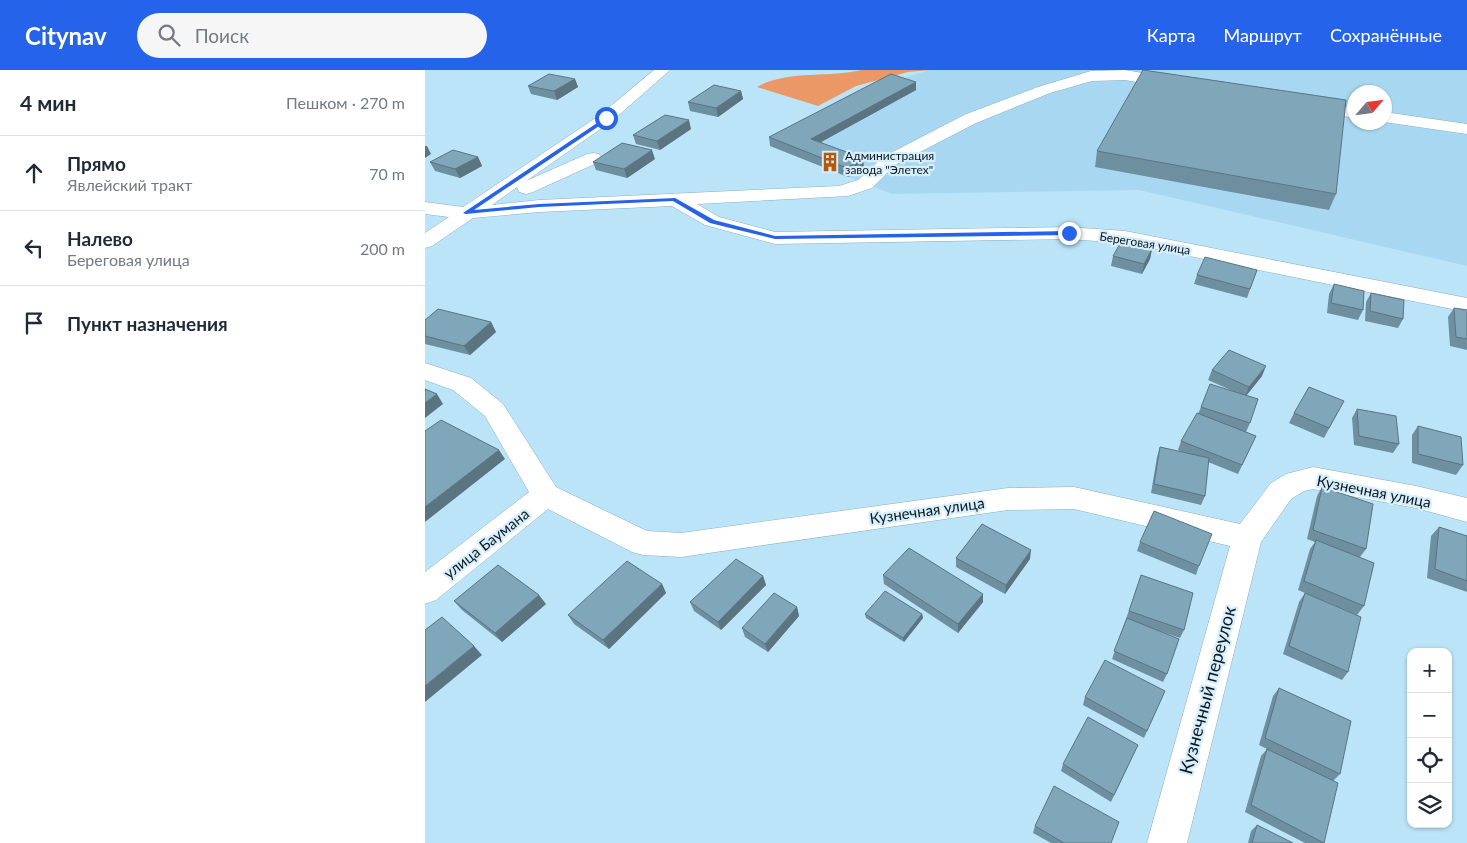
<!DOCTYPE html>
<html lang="ru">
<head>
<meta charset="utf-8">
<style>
	body { margin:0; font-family:Lato,sans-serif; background:#f6f6f7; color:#1f2937 }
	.controls { position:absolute; right:15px; bottom:15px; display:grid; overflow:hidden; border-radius:10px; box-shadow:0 1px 4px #0004 }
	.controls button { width:45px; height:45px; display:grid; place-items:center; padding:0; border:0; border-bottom:1px solid #e0e1e3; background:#fff; color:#1f2937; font:25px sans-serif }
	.compass { position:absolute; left:922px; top:15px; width:45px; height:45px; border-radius:50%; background:#fff; box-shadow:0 1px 4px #0004; rotate:62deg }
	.stop { position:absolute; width:15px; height:15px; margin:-11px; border:4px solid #2563eb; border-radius:50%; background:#fff }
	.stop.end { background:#2563eb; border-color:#fff; box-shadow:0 1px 5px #0008 }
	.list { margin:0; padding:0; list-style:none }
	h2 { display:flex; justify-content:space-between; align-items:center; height:65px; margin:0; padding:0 20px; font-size:21px }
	h2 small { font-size:16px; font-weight:400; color:#747a83 }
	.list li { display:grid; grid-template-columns:32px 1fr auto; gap:15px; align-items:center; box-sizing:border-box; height:75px; padding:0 20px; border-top:1px solid #e0e1e3 }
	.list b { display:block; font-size:19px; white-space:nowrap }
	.list p { margin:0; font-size:16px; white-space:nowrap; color:#747a83 }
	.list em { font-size:16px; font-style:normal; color:#747a83 }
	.icon { flex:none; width:28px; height:28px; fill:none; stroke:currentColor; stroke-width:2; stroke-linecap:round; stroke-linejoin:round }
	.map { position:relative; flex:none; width:1042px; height:773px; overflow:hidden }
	header { display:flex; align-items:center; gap:30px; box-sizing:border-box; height:70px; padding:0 25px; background:#2563eb; color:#fff }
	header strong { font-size:24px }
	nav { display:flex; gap:28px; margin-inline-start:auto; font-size:18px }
	.search { width:350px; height:45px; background:#f6f6f7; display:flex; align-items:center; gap:12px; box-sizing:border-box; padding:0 18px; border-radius:28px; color:#747a83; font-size:19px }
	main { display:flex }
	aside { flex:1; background:#fff }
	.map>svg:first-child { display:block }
	.built { fill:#a8d8f1; fill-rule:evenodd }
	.forest { fill:#ec9866 }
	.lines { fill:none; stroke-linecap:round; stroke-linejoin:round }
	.minor-casing { stroke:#89afc3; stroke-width:1 }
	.minor { fill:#fff; fill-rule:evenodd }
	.wall { fill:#6e8fa0 }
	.shaded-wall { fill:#5a7482 }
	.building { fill:#80a6ba; stroke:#5a7482 }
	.route { fill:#2563eb }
	.labels { text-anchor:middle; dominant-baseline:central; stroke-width:4.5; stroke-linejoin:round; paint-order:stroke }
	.far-poi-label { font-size:12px; fill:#0a1920; stroke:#d7eefb; text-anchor:start }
	.far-street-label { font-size:12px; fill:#0a1920; stroke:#d7eefb }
	.street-label { font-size:15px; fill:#0a1920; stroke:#d7eefb }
	.near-street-label { font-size:18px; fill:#0a1920; stroke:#d7eefb }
</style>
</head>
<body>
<header>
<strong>Citynav</strong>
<div class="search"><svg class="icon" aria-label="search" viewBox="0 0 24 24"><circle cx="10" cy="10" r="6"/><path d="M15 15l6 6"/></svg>Поиск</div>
<nav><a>Карта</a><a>Маршрут</a><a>Сохранённые</a></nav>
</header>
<main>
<aside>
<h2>4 мин<small>Пешком · 270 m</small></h2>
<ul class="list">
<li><svg class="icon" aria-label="ahead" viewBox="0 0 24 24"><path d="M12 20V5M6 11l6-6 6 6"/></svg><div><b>Прямо</b><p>Явлейский тракт</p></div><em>70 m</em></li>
<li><svg class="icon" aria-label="left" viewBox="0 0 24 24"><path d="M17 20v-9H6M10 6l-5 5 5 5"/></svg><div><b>Налево</b><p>Береговая улица</p></div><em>200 m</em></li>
<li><svg class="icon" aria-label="arrive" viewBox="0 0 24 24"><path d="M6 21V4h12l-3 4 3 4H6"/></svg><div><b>Пункт назначения</b></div></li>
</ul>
</aside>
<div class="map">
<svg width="1042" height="773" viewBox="0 0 1042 773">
	<rect width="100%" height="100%" fill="#bce4f9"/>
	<path class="built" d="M504 0H1042V196L714 120 467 124 345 76 467 12ZM929 22H959V52H929Z"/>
	<path class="forest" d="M436 0H506L483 2 431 16 393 36 332 17C361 0 403 8 436 0Z"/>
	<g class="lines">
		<defs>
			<path id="minor" d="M229 0H245L187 51 101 111 162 84 168 83 174 84 177 88 174 92 108 122 101 124 94 122 92 117 67 135 114 130 414 116 433 110 458 87 539 45 613 17 666 1 700 0 751 9 756 11 759 14 756 17 751 19 700 10 667 11 625 23 551 53 470 95 447 118 423 126 272 134 294 147 350 162 643 157 700 161 1042 228V242L700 173 643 169 350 174 280 155 247 136 114 142 48 148 7 176 0 178V163L24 147 0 144V132L38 137 175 45Z
				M882 30 929 38V48L876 38 874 35 876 32Z
				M959 42 1042 54V64L959 52Z
				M0 293 46 308 78 334 131 417 222 461 256 463 583 418 649 417 815 454 846 413 861 404 888 397 991 416 1042 428V452L991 438 888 419 879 421 866 429 836 472 762 773H722L805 476 649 439 583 440 256 487 218 485 207 482 123 439 11 530 0 534V502L104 422 60 346 28 320 0 310Z"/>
		</defs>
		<use href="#minor" class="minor-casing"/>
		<use href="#minor" class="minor"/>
	</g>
	<path class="wall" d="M150 9 153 17 132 30 106 24 103 16Z
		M491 12V20L396 72 439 97 423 107 345 76 344 67Z
		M316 21 318 29 293 47 265 41 263 32Z
		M266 59 235 80 211 74 208 65Z
		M672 81 911 124 904 140 670 97Z
		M53 87 57 96 35 108 10 101 5 92Z
		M230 89 202 108 171 100 168 92Z
		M727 179 725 189 717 204 686 196 688 186Z
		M832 200 822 228 769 214 772 205Z
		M909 214 938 240 933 250 902 243 904 224Z
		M946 223 978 249 973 258 940 251 941 232Z
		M1029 238 1042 240V280L1025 276 1023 247Z
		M0 250 66 252 71 262 45 285 0 274Z
		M787 300 837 306 821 326 825 353 821 362 831 366 813 404 783 392 780 426 776 435 726 423 732 387 735 377 759 383 753 380 756 371 773 344 776 337 810 322 783 310Z
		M919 331 899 368 864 353 869 343Z
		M932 339 974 374 968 383 929 375 927 348Z
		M993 356 1038 395 1031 405 987 393V365Z
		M897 417 941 479 935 487 939 536 932 545 873 520 885 479 890 472 882 469 892 426Z
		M1014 457 1042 466V522L1002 508 1006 466Z
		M715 472 774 496 771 505 712 481Z
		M531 488 605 489 580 524 531 497Z
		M458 505 558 532 533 563 459 514Z
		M716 505 759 560 755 568 731 560 742 604 738 612 687 589 701 549Z
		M338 506 341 515 296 560 269 541 265 532Z
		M237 514 241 523 184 579 149 554 143 545Z
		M880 523 923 602 917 610 858 584 874 532Z
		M29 531 121 534 77 572 37 540Z
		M372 537 374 546 343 582 320 567 317 558Z
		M440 544H497L498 548 479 572 441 548Z
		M854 618 915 704 908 711 899 773H880L820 742 836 686 842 679 834 675 848 626Z
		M740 621 719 668 658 635 660 627Z
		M713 675 686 732 636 701 638 694Z
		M832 755 868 773H823L826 761Z
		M610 756 686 773H626L608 763Z"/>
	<path class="shaded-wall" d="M150 9 153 17 132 30 129 21Z
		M491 12V20L387 77 386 69Z
		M316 21 318 29 293 47 291 38Z
		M264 50 266 59 235 80 232 71Z
		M0 76H2L6 84 0 88Z
		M227 80 230 89 202 108 199 99Z
		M53 87 57 96 35 108 30 99Z
		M438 88 439 97 423 107 422 98Z
		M727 179 725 189 717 204 719 194Z
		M66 252 71 262 45 285 39 276Z
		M841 296 837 306 820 327 824 317Z
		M12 324 18 334 0 348V333Z
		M74 380 80 389 0 452V437Z
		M606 480 605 489 580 524 581 515Z
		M338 506 341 515 296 560 293 552Z
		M237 514 241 523 184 579 178 570Z
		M558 524V532L533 563V554Z
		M114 525 121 534 77 572 70 563Z
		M372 537 374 546 343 582 340 574Z
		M497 544 498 548 479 572 478 568Z
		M49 576 57 585 0 632V616Z"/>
	<path class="building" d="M718 0 921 30 911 124 672 81Z
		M124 4 150 9 129 21 103 16Z
		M466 4 491 12 386 69 438 88 422 98 344 67Z
		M289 15 316 21 291 38 263 32Z
		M240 45 264 50 232 71 208 65Z
		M197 73 227 80 199 99 168 92Z
		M28 80 53 87 30 99 5 92Z
		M696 172 727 179 719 194 688 186Z
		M780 187 832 200 825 219 772 205Z
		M909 214 939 221 938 240 906 233Z
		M946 223 979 230 978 249 945 241Z
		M1029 238 1042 240V269L1031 267Z
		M13 239 66 252 39 276 0 266V250Z
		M804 280 841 296 824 317 787 300Z
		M785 314 833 329 825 353 776 337Z
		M884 317 919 331 904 358 869 343Z
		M0 319 12 324 0 333Z
		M932 339 971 346 974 374 934 366Z
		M772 343 831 366 817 395 756 371Z
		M16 350 74 380 0 437V361Z
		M993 356 1036 367 1038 395 993 384Z
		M735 377 784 388 780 426 729 414Z
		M897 417 948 434 941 479 888 460Z
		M729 441 787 464 774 496 715 472Z
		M557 454 606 480 581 515 531 488Z
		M1014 457 1042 466V511L1010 499Z
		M891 470 949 493 939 536 879 511Z
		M484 478 558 524 533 554 458 505Z
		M311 489 338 506 293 552 265 532Z
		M202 491 237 514 178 570 143 545Z
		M73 495 114 525 70 563 29 531Z
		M716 505 768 523 759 560 704 541Z
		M460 521 497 544 478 568 440 544Z
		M349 523 372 537 340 574 317 558Z
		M880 523 936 547 923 602 864 576Z
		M17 547 49 576 0 616V560Z
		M702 548 754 569 742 604 689 581Z
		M680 590 740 621 722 661 660 627Z
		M854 618 926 651 915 704 840 668Z
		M663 647 713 675 689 725 638 694Z
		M842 679 913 713 899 773 826 735Z
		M629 716 694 752 686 773H639L610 756Z
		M832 755 868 773H827Z"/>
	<path class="route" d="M181 47 183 50 49 140 114 134 250 128 289 150 350 166 644 161 646 163 644 165 350 169 285 153 248 131 114 137 41 144 38 143Z"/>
	<defs>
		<symbol id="building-bare" viewBox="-9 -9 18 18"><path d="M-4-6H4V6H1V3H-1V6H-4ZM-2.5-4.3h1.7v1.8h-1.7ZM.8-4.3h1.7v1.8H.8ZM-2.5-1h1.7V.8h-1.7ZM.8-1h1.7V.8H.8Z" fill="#b65808" stroke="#d7eefb" stroke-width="2.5" paint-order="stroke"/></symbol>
	</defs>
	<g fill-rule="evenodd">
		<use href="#building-bare" x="391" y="78" width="28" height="28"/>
	</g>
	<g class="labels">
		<g class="far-poi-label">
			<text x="420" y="85">Администрация<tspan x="420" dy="14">завода "Элетех"</tspan></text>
		</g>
		<g class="far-street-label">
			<text transform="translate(720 173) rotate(9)">Береговая улица</text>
		</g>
		<g class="street-label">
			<text transform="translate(949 421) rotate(11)">Кузнечная улица</text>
			<text transform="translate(502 440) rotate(-8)">Кузнечная улица</text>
			<text transform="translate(61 473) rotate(-38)">улица Баумана</text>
		</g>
		<g class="near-street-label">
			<text transform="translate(782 620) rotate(-75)">Кузнечный переулок</text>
		</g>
	</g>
</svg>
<div class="controls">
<button>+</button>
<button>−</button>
<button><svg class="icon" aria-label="locate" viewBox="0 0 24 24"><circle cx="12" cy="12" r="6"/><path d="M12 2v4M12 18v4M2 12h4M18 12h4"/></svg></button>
<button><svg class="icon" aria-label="layers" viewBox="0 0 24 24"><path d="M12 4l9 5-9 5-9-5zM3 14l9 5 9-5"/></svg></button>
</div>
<svg class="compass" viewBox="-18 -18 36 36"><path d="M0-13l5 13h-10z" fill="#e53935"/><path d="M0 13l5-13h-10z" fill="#747a83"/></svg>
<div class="stop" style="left:181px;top:48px"></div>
<div class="stop end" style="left:644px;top:163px"></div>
</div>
</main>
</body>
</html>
